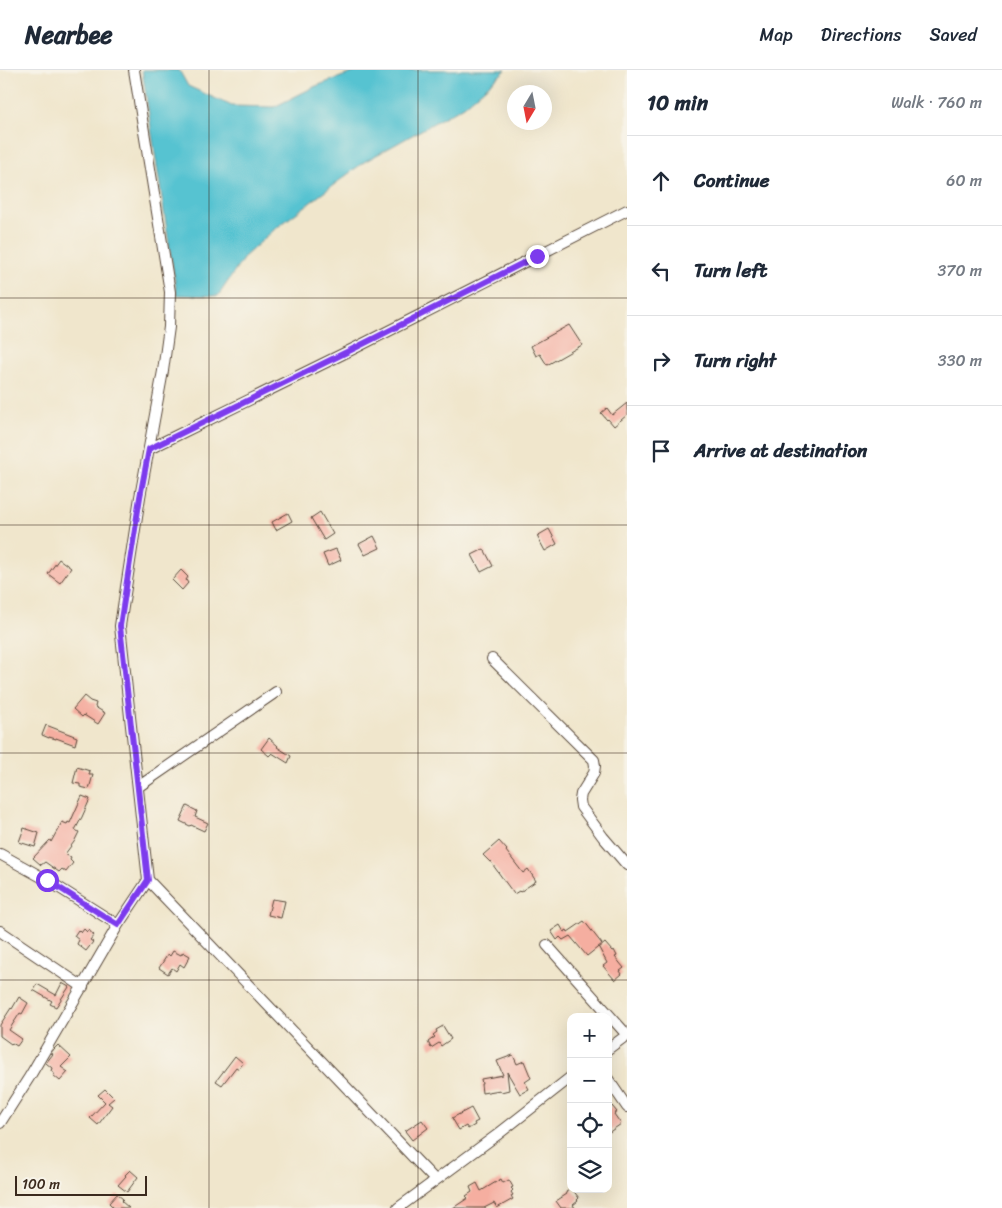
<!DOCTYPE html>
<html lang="en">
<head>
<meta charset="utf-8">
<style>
	body { margin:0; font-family:Sriracha,sans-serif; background:#f2f2f3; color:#1f2937 }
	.controls { position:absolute; right:15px; bottom:15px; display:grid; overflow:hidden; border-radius:10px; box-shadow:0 5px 20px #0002 }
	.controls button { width:45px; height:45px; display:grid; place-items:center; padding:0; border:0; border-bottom:1px solid #e0e1e3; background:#fff; color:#1f2937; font:25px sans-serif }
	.compass { position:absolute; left:507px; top:15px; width:45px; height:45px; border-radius:50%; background:#fff; box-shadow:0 5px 20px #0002; rotate:190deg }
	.scale { position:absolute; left:15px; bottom:12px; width:132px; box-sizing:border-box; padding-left:5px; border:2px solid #3b2a1e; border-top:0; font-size:14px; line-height:18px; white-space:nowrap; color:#3b2a1e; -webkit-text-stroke:4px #f7f3e8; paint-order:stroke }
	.stop { position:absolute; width:15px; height:15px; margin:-11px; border:4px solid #7c3aed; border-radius:50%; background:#fff }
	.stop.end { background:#7c3aed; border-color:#fff; box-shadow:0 1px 5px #0008 }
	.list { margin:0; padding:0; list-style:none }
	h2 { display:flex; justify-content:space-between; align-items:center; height:65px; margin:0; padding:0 20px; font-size:21px }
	h2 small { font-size:16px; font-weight:400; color:#747a83 }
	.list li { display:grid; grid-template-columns:32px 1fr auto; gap:15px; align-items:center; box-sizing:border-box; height:90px; padding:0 20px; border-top:1px solid #e0e1e3 }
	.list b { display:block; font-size:19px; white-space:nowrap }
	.list em { font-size:16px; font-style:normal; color:#747a83 }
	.icon { flex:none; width:28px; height:28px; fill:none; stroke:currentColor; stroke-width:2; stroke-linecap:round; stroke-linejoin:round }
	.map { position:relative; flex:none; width:627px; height:1138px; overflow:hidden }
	header { display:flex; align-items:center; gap:30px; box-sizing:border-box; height:70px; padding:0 25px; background:#fff; border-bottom:1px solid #e0e1e3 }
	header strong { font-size:24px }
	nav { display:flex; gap:28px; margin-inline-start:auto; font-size:18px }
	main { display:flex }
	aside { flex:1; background:#fff }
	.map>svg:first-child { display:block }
	.water { fill:#57c3d1; stroke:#497678 }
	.building { fill:#f5aea0 }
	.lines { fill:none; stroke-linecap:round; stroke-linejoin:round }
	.street-casing { stroke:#564638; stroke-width:12 }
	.street { stroke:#fff; stroke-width:10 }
	.route { stroke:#7c3aed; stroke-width:6 }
	.grid { fill:none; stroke:#3b2a1e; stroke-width:1; stroke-opacity:0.55 }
</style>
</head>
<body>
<header>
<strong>Nearbee</strong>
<nav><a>Map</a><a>Directions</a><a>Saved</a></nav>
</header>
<main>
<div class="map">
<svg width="627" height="1138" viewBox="0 0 627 1138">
	<rect width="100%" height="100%" fill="#f7f3e8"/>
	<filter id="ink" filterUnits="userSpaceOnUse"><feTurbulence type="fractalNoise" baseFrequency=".02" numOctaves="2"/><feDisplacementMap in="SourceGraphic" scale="10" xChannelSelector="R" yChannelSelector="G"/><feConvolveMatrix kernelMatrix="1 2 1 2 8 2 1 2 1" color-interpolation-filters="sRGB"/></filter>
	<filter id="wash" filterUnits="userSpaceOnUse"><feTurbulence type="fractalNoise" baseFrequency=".0096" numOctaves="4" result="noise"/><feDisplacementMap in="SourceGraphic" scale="20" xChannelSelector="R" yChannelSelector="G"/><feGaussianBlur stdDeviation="1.12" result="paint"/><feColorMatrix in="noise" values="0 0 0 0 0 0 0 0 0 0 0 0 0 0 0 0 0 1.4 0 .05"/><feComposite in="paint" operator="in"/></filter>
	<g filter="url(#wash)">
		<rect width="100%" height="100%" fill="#f0e6cc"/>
		<path class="water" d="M142 0H179L188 16 232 36 274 37 316 16 360 0H506L464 36 364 92 275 159 245 186 218 226 177 225Z"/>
		<g id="blocks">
			<path class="building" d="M569 255 582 275 547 295 540 284 536 286 531 276Z
				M627 333V345L614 356 608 349 607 350 601 343 607 338 612 345Z
				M320 442 333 464 324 470 311 448Z
				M288 443 292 451 276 460 272 452Z
				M549 459 557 474 545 481 537 466Z
				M374 466 380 478 365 485 359 474Z
				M336 479 341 490 328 496 323 484Z
				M484 479 493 496 481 502 472 485Z
				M59 489 71 498 60 513 48 504Z
				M181 500 188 507 186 510 188 513 182 520 172 510Z
				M84 626 90 631 96 633 95 637 105 643 98 654 84 645 82 647 73 639Z
				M46 655 77 667 75 675 56 668V669L49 667V668L42 665Z
				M269 668 278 676 277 677 291 686 288 693 272 683 269 686 261 679Z
				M77 697 90 701 89 705H93L89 719 80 717V714L73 713Z
				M82 726 90 729 82 747 75 760 79 762 74 772 65 784 71 788 70 790 73 793 66 802 62 799 59 802 45 792 41 795 33 788 50 770 51 772 62 752 67 754 68 752 70 753Z
				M187 736 197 741 195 747 208 753 204 761 191 755 190 756 180 751Z
				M24 758 39 763 35 777 19 772Z
				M499 771 507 780 506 781 523 803 528 799 536 811 520 822 519 821 514 824 490 791V792L483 785Z
				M272 829 285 831 281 848 268 845Z
				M584 851 602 874 587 886 570 866 563 870 560 867 557 870 551 861 560 855 564 862 567 860 568 862Z
				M84 859 87 862 88 860 94 865 90 870 93 872 86 881 77 874 79 870 74 866 78 860 81 863Z
				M605 873 612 881 614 880 617 886 615 887 624 898 620 901 622 904 615 910 603 896 607 893 599 878Z
				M173 881 181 885 183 882 190 886 184 897 180 894 176 901 172 898 168 904 159 898 168 884 170 886Z
				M62 913 69 917 56 937 50 934 52 931 33 920 37 914 56 925Z
				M19 927 28 933 22 944 20 943 9 960 22 969 17 976 12 973 11 974 0 966V955L11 938 12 939Z
				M443 956 451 969 441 976 439 973 431 978 428 972 435 967 433 965 437 962 436 960Z
				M58 975 71 987 61 997 68 1002 60 1011 53 1005 55 1004 51 1001 52 998 46 993 53 984 51 983 54 979Z
				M513 985 517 994 524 991 531 1008 525 1012 529 1019 520 1024 507 1002 509 1020 501 1022 500 1020 482 1023 481 1014H482L481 1009 503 1005 497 991Z
				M235 986 243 993 239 999 236 997 222 1015 216 1011Z
				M105 1019 114 1028 108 1033 112 1036 98 1055 90 1048 105 1032 98 1025Z
				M608 1035 610 1038 612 1036 617 1042 614 1044 621 1054 608 1063Z
				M471 1038 478 1051 474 1053 475 1055 468 1059 466 1056 459 1060 452 1048Z
				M422 1050 428 1058 412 1070 405 1061Z
				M130 1100 138 1107 127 1122 118 1115 126 1106 125 1105Z
				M501 1109 503 1113 509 1110 513 1117 511 1118 513 1120 511 1122 513 1125 511 1126 513 1129 497 1138 494 1133 484 1138H453L468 1128 466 1126 472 1122 470 1117 477 1113 481 1121Z
				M571 1119H572L579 1128 577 1130 578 1131 573 1135 575 1138H561L556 1131 567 1124 566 1122Z
				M117 1124 123 1129 121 1131 129 1138H114L109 1133Z"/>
		</g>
	</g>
	<g filter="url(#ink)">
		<use href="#blocks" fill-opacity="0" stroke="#564638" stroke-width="1"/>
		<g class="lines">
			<defs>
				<path id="street" d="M134 0 170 222 169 257 163 301 140 427 120 556 148 810 435 1110
					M149 379 357 277 627 140
					M492 589 594 690 595 696 594 703 581 724 580 730 581 737 603 767 627 795
					M138 717 276 622
					M0 784 47 810 118 855
					M0 861 83 917
					M547 875 627 965
					M608 979 627 965
					M608 1009 627 1037
					M0 1053 30 1006 118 855 148 810
					M398 1138 497 1065 571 1007"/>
			</defs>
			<use href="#street" class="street-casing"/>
			<use href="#street" class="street"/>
		</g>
	</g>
	<g class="lines" filter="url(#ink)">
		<path class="route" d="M47 810 118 855 148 810 120 556 140 427 149 379 357 277 537 186"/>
	</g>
	<path class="grid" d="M209 0V1138M418 0V1138M0 228H627M0 455H627M0 683H627M0 910H627"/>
</svg>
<div class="controls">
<button>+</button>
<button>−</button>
<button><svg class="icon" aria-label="locate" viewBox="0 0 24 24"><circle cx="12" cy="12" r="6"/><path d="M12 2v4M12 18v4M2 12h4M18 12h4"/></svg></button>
<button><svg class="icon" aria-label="layers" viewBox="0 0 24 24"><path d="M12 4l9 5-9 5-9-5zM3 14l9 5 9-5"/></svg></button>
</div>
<svg class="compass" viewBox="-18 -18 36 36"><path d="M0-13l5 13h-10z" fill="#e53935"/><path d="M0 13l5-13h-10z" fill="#747a83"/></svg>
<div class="scale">100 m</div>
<div class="stop" style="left:47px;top:810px"></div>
<div class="stop end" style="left:537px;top:186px"></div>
</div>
<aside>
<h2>10 min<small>Walk · 760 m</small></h2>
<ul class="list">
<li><svg class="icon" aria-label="ahead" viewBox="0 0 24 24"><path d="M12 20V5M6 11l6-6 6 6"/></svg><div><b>Continue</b></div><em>60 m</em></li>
<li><svg class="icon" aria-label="left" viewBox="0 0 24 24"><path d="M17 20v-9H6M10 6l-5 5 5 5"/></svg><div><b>Turn left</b></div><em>370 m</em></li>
<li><svg class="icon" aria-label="right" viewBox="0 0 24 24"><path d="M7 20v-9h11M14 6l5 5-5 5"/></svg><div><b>Turn right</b></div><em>330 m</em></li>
<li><svg class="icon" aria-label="arrive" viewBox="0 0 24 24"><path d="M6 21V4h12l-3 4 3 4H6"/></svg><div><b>Arrive at destination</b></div></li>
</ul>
</aside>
</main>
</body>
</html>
